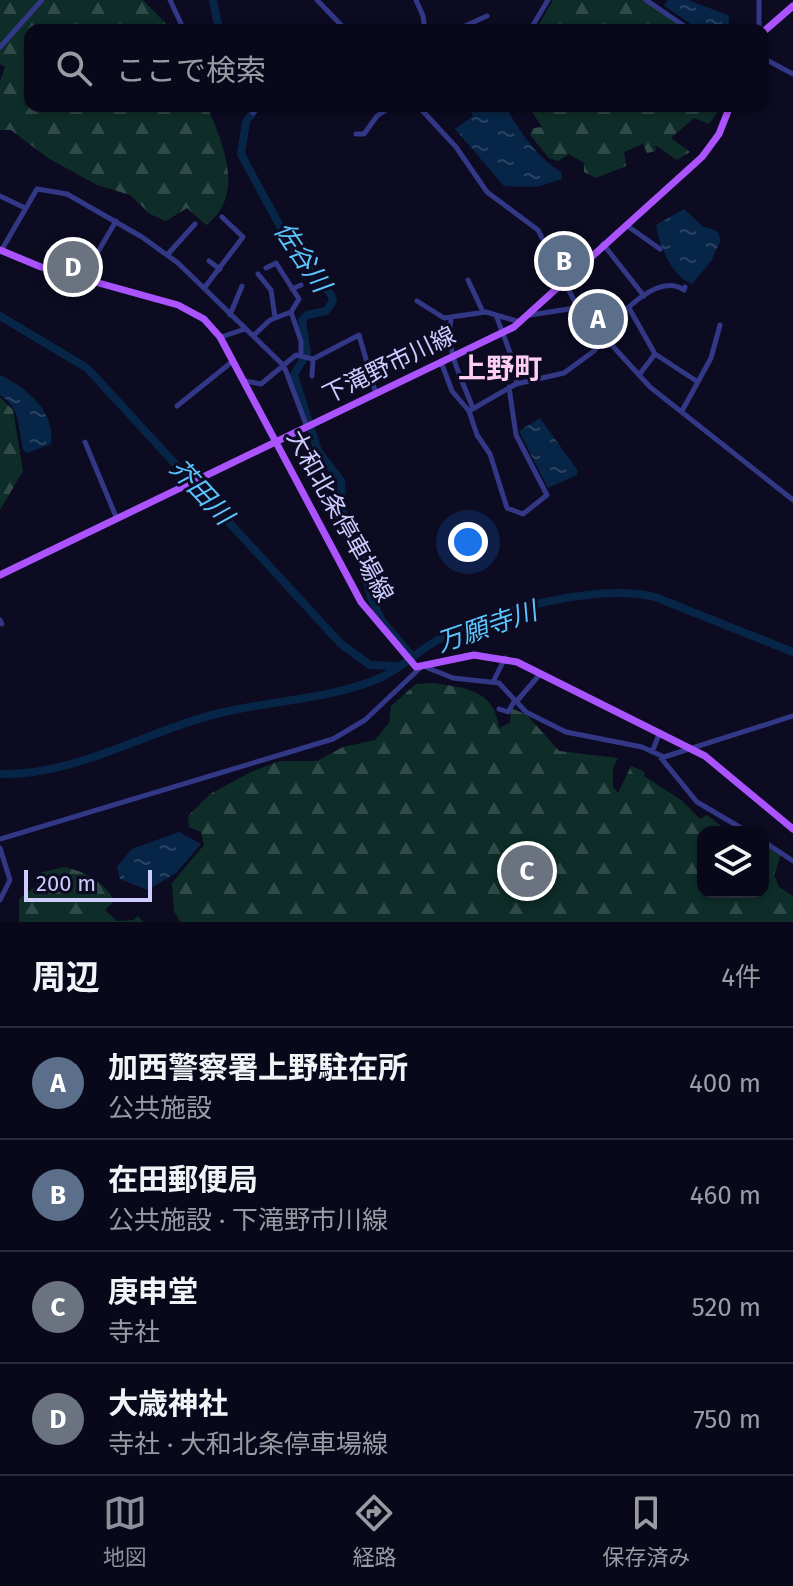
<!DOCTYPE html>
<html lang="ja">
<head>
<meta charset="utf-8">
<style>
	body { margin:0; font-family:"Fira Sans","Noto Sans JP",sans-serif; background:#121123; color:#f1f3f6 }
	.controls { position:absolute; right:24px; bottom:24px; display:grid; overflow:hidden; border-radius:16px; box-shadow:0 2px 6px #0004 }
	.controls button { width:72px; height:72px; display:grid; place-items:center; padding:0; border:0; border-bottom:2px solid #292939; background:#09081a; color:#f1f3f6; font:40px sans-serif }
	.scale { position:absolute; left:24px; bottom:20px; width:128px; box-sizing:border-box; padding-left:8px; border:4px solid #ccf; border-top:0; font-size:22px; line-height:28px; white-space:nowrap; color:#ccf; -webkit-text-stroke:6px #0c0b22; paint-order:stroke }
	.you { position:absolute; left:468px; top:542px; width:28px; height:28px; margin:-20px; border:6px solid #fff; border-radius:50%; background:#1a73e8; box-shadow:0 0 0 12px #1a73e833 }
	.badge { display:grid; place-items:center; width:52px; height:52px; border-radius:50%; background:#8c9099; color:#fff; font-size:26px; font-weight:700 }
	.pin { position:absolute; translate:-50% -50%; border:4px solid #fff; box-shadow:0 2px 8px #0006 }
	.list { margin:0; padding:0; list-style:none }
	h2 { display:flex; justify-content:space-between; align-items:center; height:104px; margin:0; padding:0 32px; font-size:34px }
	h2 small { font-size:26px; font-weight:400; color:#999aa2 }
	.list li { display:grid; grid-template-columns:52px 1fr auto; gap:24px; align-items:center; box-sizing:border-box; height:112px; padding:0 32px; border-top:2px solid #292939 }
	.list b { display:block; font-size:30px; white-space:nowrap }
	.list p { margin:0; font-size:26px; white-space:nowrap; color:#999aa2 }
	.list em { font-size:26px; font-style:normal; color:#999aa2 }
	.icon { flex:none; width:44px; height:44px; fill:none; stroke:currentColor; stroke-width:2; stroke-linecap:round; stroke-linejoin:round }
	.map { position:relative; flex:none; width:793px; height:922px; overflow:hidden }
	.search { position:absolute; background:#09081a; box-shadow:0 2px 6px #0004; left:24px; right:24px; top:24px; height:88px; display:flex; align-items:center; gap:20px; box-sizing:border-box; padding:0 28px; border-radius:16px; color:#999aa2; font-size:30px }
	.sheet { height:552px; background:#09081a }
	nav { display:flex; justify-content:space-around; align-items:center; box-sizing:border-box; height:112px; border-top:2px solid #292939; background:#09081a; font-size:22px; color:#999aa2 }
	nav a { display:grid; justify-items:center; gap:4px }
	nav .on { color:#8c9099 }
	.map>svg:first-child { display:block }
	.forest { fill:url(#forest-firs) }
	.water { fill:url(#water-ripples) }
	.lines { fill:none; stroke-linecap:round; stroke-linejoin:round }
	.river { stroke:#072546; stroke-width:8 }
	.minor { stroke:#323886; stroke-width:5 }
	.major { stroke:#ab53ff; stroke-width:7 }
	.labels { text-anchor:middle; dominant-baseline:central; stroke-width:6; stroke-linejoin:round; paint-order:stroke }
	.street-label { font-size:24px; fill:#ccf; stroke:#0c0b22 }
	.water-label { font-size:26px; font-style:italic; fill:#5ac6ff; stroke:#0c0b22 }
	.quarter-label { font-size:28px; font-weight:bold; fill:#ffcef3; stroke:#0c0b22 }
</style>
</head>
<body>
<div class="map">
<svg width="793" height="922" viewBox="0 0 793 922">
	<defs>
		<pattern id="forest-firs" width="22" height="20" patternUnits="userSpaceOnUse" patternTransform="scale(2)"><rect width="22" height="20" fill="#0e2d28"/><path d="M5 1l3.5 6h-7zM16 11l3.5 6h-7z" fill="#304a48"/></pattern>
		<pattern id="water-ripples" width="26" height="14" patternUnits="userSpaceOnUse" patternTransform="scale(2)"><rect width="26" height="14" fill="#072546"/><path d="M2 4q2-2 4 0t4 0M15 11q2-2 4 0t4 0" fill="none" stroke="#2a4362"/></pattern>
	</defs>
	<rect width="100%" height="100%" fill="#0c0b22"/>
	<path class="forest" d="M0 0H143L172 30H30V106H207C223 143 246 196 206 225L187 208 166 221 150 214 130 195 97 185 48 158 11 130H0V81L5 67 0 64Z
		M553 0H644L687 30H531L537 28Z
		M528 106H722L709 124 694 118 671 138 690 152 677 160 655 145 656 151 647 153 643 144 624 152 626 166 596 178 584 172V163L569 154 558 161 549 158 530 135 533 128 542 127Z
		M0 397 13 410 23 471 0 510Z
		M432 683C464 687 495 690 499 728L510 723 511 708 527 715 559 751 618 758 613 768V787L618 793 631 766 645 772 644 776 681 800 700 819 707 815 729 832H703V892H763V843L781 854 774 875 779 887 793 896V922H180L174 911 172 883 204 845 201 832 189 827 188 816 210 794 251 772 280 761H317L343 747 375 740 389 723 391 706 416 684Z
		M63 867C82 870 107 883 114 901L105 910 117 921 133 920 138 916 144 922H19V899L36 886 39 873Z"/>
	<path class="water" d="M668 0H688L725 14 729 16 728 30H700L664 6Z
		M477 106H505C520 132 535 155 561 172L562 179 536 187 504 186 455 129 473 116 470 110Z
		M684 209 702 226 717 231 721 240 711 261 692 284C672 277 659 245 656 225Z
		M0 375C26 387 56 412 51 444L27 453 23 449C18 427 21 408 0 395Z
		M540 418 578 471 577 475 548 488 519 431Z
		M179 832 201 844 176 873 148 890 120 879 117 867 132 849Z"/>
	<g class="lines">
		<path class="river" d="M213 0 219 30
			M256 107 246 122 241 154 296 256 331 294 333 301 326 311 307 315 302 320 307 353 294 375 318 451 341 481 342 510 361 554 371 598 382 621 411 655
			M0 316 87 368 341 644 370 665 396 666
			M0 774C75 776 144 732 216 714 270 700 330 700 382 677 403 667 421 648 443 637 495 610 598 583 655 597L793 652"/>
		<path class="minor" d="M170 0 184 30
			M317 0 346 30
			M416 0 423 16 425 30
			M646 0 690 30
			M759 0V30
			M456 30 487 16
			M530 30 548 0
			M0 47 42 0
			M763 58 793 74
			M248 106 253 113 260 106
			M418 106 456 147 487 192 538 230 578 308 650 387 793 500
			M356 134H364L377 116 392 106
			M0 196 25 208
			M626 225 660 249
			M603 244 644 296
			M1 251 37 189 67 194 142 237 178 263 284 366 307 427
			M168 254 195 224
			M209 261 220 269
			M266 268 276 263 299 299 291 312 301 341V355
			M258 274 271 290 275 317
			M82 279 116 221
			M468 280 483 312
			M205 287 243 237 222 217
			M292 289 301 285
			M417 301 444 318 486 312 520 322
			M629 308 655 354 698 382
			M230 315 242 286
			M496 315 518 374 516 384
			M530 315 582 307 626 310
			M451 319C445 351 461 376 472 406
			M603 334C618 317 657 271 684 290L685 287
			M253 336 270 320 291 312
			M221 337 245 329
			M441 362 452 391 469 411 477 435 490 454 507 508 523 514 547 495 516 435 509 387
			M639 375 655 354
			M312 376 313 359 359 335 376 394
			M245 381 261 384 296 355 313 359
			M177 406 233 361
			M469 411 516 384 564 373 594 351 605 336
			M682 411 711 358 720 325
			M85 442 117 519
			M0 620 2 624
			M428 668 453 678 499 683 526 712 566 732 642 747 664 757 793 716
			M493 682 505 658
			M516 702 541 673
			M499 709 508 712 515 700
			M652 752 660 732
			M661 758 697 802 748 832
			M0 839 333 739 365 720 420 668
			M763 841 793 861
			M0 848 10 880 0 900"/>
		<path class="major" d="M763 32 793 6
			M0 250 41 267 178 305 204 319 220 337 361 602 416 667 474 655 517 662 705 756 793 829
			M0 575 514 327 702 157 719 134 730 106"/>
	</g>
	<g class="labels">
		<g class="street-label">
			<text transform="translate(389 365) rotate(-26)">下滝野市川線</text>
			<text transform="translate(340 516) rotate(61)">大和北条停車場線</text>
		</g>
		<g class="water-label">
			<text transform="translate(302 257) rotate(56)">佐谷川</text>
			<text transform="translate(201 492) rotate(47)">芥田川</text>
			<text transform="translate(487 627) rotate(-19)">万願寺川</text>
		</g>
		<g class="quarter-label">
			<text x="500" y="368">上野町</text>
		</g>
	</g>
</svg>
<div class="controls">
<button><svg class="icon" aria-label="layers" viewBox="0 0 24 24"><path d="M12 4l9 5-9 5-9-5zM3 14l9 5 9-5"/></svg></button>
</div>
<div class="scale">200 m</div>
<div class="you"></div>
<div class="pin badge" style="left:598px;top:319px;background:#5c6f8a">A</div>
<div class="pin badge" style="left:564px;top:261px;background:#5c6f8a">B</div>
<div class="pin badge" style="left:527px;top:871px;background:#6b7280">C</div>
<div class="pin badge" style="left:73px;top:267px;background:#6b7280">D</div>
<div class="search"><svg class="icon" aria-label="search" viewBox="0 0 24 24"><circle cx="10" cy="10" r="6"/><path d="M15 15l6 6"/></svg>ここで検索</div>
</div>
<section class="sheet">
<h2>周辺<small>4件</small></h2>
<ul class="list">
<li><span class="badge" style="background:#5c6f8a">A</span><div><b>加西警察署上野駐在所</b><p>公共施設</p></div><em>400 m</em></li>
<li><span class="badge" style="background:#5c6f8a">B</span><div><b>在田郵便局</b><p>公共施設 · 下滝野市川線</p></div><em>460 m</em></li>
<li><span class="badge" style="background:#6b7280">C</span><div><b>庚申堂</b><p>寺社</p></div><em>520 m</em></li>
<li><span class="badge" style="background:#6b7280">D</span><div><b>大歳神社</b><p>寺社 · 大和北条停車場線</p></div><em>750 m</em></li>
</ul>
</section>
<nav>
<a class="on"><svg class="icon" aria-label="map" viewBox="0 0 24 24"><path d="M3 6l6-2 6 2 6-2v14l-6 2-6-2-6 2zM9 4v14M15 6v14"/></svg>地図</a>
<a><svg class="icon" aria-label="directions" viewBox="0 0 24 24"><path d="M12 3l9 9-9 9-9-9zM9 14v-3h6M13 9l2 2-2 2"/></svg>経路</a>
<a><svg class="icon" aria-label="saved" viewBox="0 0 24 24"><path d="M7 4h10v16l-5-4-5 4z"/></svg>保存済み</a>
</nav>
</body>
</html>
